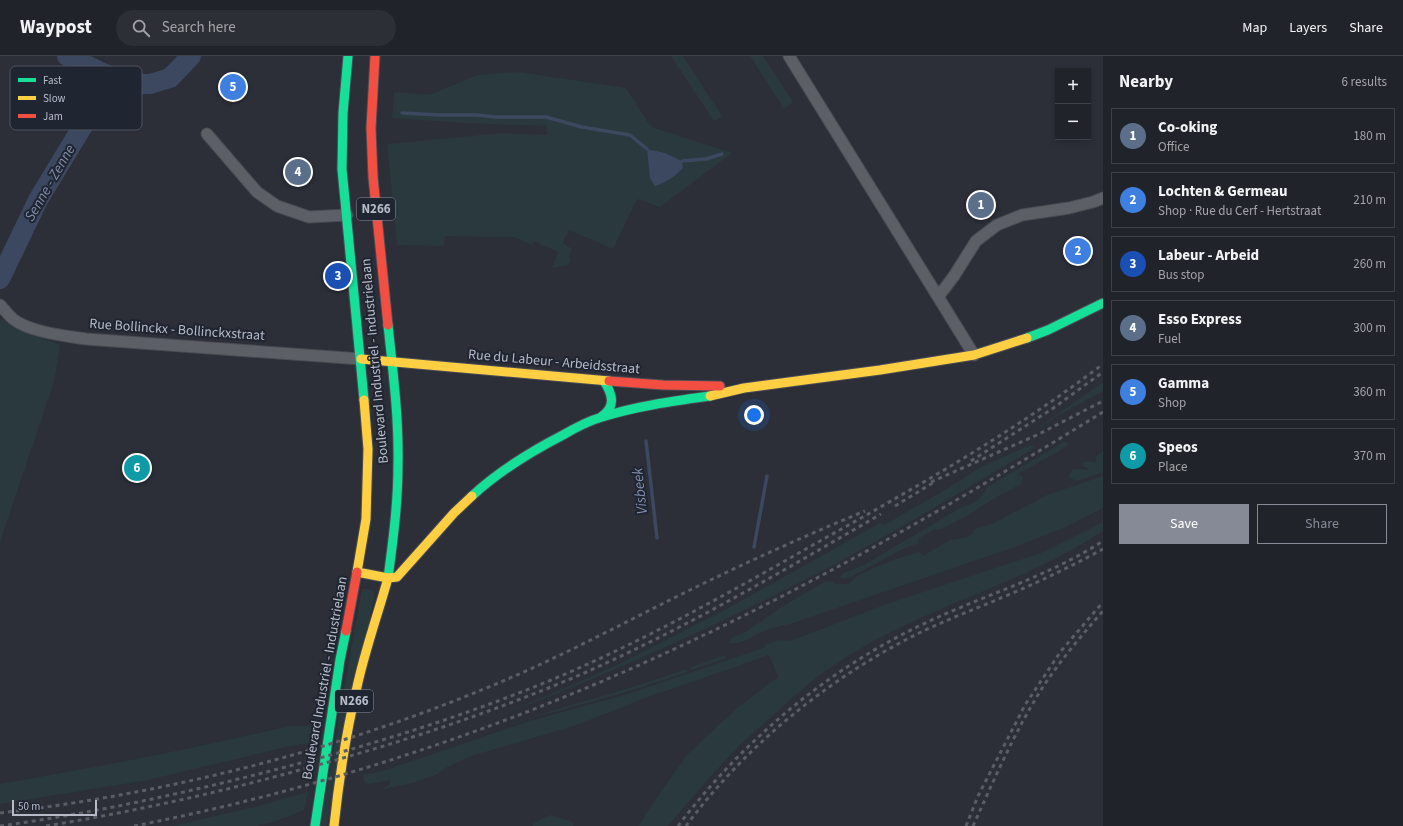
<!DOCTYPE html>
<html lang="en">
<head>
<meta charset="utf-8">
<style>
	body { margin:0; font-family:"Source Sans 3",sans-serif; background:#2d2f36; color:#f1f3f6 }
	.controls { position:absolute; right:12px; top:12px; display:grid; overflow:hidden; border-radius:0px; box-shadow:0 2px 6px #0003 }
	.controls button { width:36px; height:36px; display:grid; place-items:center; padding:0; border:0; border-bottom:1px solid #3e4047; background:#21232a; color:#f1f3f6; font:20px sans-serif }
	.scale { position:absolute; left:12px; bottom:10px; width:85px; box-sizing:border-box; padding-left:4px; border:2px solid #b7bbc8; border-top:0; font-size:11px; line-height:14px; white-space:nowrap; color:#b7bbc8; -webkit-text-stroke:3px #202532; paint-order:stroke }
	.you { position:absolute; left:754px; top:359px; width:14px; height:14px; margin:-10px; border:3px solid #fff; border-radius:50%; background:#1a73e8; box-shadow:0 0 0 6px #1a73e833 }
	.badge { display:grid; place-items:center; width:26px; height:26px; border-radius:50%; background:#868a96; color:#fff; font-size:13px; font-weight:700 }
	.pin { position:absolute; translate:-50% -50%; border:2px solid #fff; box-shadow:0 1px 4px #0006 }
	.list { margin:0; padding:0; list-style:none }
	h2 { display:flex; justify-content:space-between; align-items:center; height:52px; margin:0; padding:0 16px; font-size:17px }
	h2 small { font-size:13px; font-weight:400; color:#a2a4a8 }
	.list li { display:grid; grid-template-columns:26px 1fr auto; gap:12px; align-items:center; box-sizing:border-box; height:56px; margin:0 8px 8px; padding:0 8px; border:1px solid #3e4047; border-radius:0px }
	.list b { display:block; font-size:15px; white-space:nowrap }
	.list p { margin:0; font-size:13px; white-space:nowrap; color:#a2a4a8 }
	.list em { font-size:13px; font-style:normal; color:#a2a4a8 }
	.actions { display:flex; gap:8px; padding:12px 16px }
	.actions a { flex:1; padding:9px 0; border:1px solid #868a96; border-radius:0px; text-align:center; font-size:14px; color:#868a96 }
	.actions .main { background:#868a96; color:#fff }
	.icon { flex:none; width:22px; height:22px; fill:none; stroke:currentColor; stroke-width:2; stroke-linecap:round; stroke-linejoin:round }
	.map { position:relative; flex:none; width:1103px; height:770px; overflow:hidden }
	header { display:flex; align-items:center; gap:24px; box-sizing:border-box; height:56px; padding:0 20px; background:#21232a; border-bottom:1px solid #3e4047 }
	header strong { font-size:19px }
	nav { display:flex; gap:22px; margin-inline-start:auto; font-size:14px }
	.search { width:280px; height:36px; background:#2d2f36; display:flex; align-items:center; gap:10px; box-sizing:border-box; padding:0 14px; border-radius:22px; color:#a2a4a8; font-size:15px }
	main { display:flex }
	aside { flex:1; background:#21232a }
	.map>svg:first-child { display:block }
	.green { fill:#2a393e }
	.water { fill:#3c4760 }
	.lines { fill:none; stroke-linecap:round; stroke-linejoin:round }
	.stream { stroke:#3c4760; stroke-width:3.5 }
	.river { stroke:#3c4760; stroke-width:20 }
	.street-casing { stroke:#484b51; stroke-width:13 }
	.fast-casing { stroke:#4a4c55; stroke-width:11 }
	.slow-casing { stroke:#4a4c55; stroke-width:11 }
	.jam-casing { stroke:#4a4c55; stroke-width:11 }
	.street { stroke:#5c5f66; stroke-width:11 }
	.fast { stroke:#16e098; stroke-width:9 }
	.slow { stroke:#ffcf43; stroke-width:9 }
	.jam { stroke:#f24e42; stroke-width:9 }
	.rail { stroke:#5a5d64; stroke-width:3; stroke-dasharray:4 4; stroke-linecap:butt }
	.labels { text-anchor:middle; dominant-baseline:central; stroke-width:4; stroke-linejoin:round; paint-order:stroke }
	.shield { fill:#202532; stroke:#8a8e9b; stroke-width:1 }
	.shield-label { font-size:13px; font-weight:bold; fill:#b7bbc8 }
	.street-label { font-size:14px; fill:#b7bbc8; stroke:#202532 }
	.water-label { font-size:15px; font-style:italic; fill:#818eac; stroke:#202532 }
	.key { fill:#202532; stroke:#4d525f; stroke-width:1 }
	.key-label { font-size:11px; fill:#b7bbc8 }
</style>
</head>
<body>
<header>
<strong>Waypost</strong>
<div class="search"><svg class="icon" aria-label="search" viewBox="0 0 24 24"><circle cx="10" cy="10" r="6"/><path d="M15 15l6 6"/></svg>Search here</div>
<nav><a>Map</a><a>Layers</a><a>Share</a></nav>
</header>
<main>
<div class="map">
<svg width="1103" height="770" viewBox="0 0 1103 770">
	<rect width="100%" height="100%" fill="#2c2f38"/>
	<path class="green" d="M671 0H683L722 60 714 65Z
		M750 0H763L793 46 784 53Z
		M518 16 626 32 651 71 732 97 660 151 637 143 613 193 569 174 563 187 572 193 569 201 571 204 568 209 552 212 558 196 534 185 532 189 514 181 445 180 444 190 397 189 387 88 503 77 547 79 546 70 464 67 392 62 394 36 430 39 477 19Z
		M0 262 14 272 60 289 54 325 0 486Z
		M1103 326V335L1055 361 1043 370 1035 374Z
		M1065 385 1069 389C1052 400 1035 408 1019 417L1018 419H1021L1023 422 1021 428 995 442 963 462 941 473H935L918 483 919 487 903 493 851 521 842 523 840 521 843 517 862 510 962 451C975 448 982 442 987 431Z
		M1030 389 1035 392C970 430 905 470 839 506 724 567 604 621 482 666L551 638 615 610 723 555 880 467 883 469 888 467 948 432 979 412Z
		M1103 395V416L1077 425 1068 421 1073 413C1079 412 1084 415 1090 413L1084 411 1083 408 1085 406 1091 405 1093 407 1096 406V400Z
		M1103 420V452L1066 471 1020 489 790 568C781 570 771 572 762 576 753 580 741 589 730 587L729 586 731 582 747 575 780 552 824 526 832 525 836 528H849L857 520 874 512 896 503 919 496 923 500 950 484 964 482 972 478 975 473 994 467 1047 439Z
		M1103 466V475C1083 488 1062 500 1040 510 978 540 912 561 853 597 825 613 800 634 777 656 765 667 752 677 741 688 715 714 692 742 668 770H639L653 747 688 698 737 652 778 621 769 599 660 637V636L574 670 471 700 445 712 438 718 416 726 371 736 382 733 390 728V724L368 728 364 726 363 719 386 714 530 665 624 639 766 591 765 589 778 584 791 585 884 549 1041 497Z
		M362 533H367L374 536V541L327 770H320Z
		M725 599 727 602 692 614 691 611Z
		M686 613 687 616 623 637 528 663 498 673C560 650 624 636 686 613Z
		M289 670H317L310 687 290 690 148 724 0 748V728C97 711 194 693 289 670Z
		M308 736 304 754 279 764 257 770H173L262 749Z
		M550 759 571 765 574 768 573 770H533L532 768Z"/>
	<path class="water" d="M647 93 665 97 682 105 683 112C675 120 666 127 655 130L650 122Z"/>
	<g class="lines">
		<path class="stream" d="M402 57 440 59H477L495 61H546L582 71 630 79 647 93
			M682 105 706 103 722 98
			M646 385 657 482
			M754 491 767 420"/>
		<path class="river" d="M67 0 118 24 133 28
			M0 223 38 144 84 68 107 43 121 33 133 28H150L170 22 191 0"/>
		<defs>
			<path id="street" d="M789 0 974 299
				M207 78 257 136 277 150 309 161 347 159
				M938 241 954 220 976 185 997 169 1022 159 1069 152 1093 146 1103 142
				M0 249C4 253 8 259 13 263 29 276 66 280 86 283L361 303"/>
			<path id="fast" d="M348 0 343 57 342 113 364 344
				M388 269C393 316 399 363 398 409 398 447 393 485 388 522
				M1027 282 1048 274 1103 247
				M601 361C616 351 613 339 604 325
				M472 440C499 415 530 396 563 379 575 372 588 365 602 361 637 350 674 345 710 340
				M315 770 340 604 346 575"/>
			<path id="slow" d="M361 303 609 325
				M710 340 744 332 880 314 974 299 1027 282
				M364 344 368 393 366 463 357 516 388 522 397 521 454 457 472 440
				M334 770C339 723 346 677 357 631 365 594 378 558 388 522"/>
			<path id="jam" d="M375 0 371 72 373 121 388 269
				M609 325 663 329 720 330
				M346 575 357 516"/>
		</defs>
		<use href="#street" class="street-casing"/>
		<use href="#fast" class="fast-casing"/>
		<use href="#slow" class="slow-casing"/>
		<use href="#jam" class="jam-casing"/>
		<use href="#street" class="street"/>
		<use href="#fast" class="fast"/>
		<use href="#slow" class="slow"/>
		<use href="#jam" class="jam"/>
		<path class="rail" d="M971 405 1052 353 1103 316
			M931 426 1037 379 1103 345
			M895 450 936 425
			M0 757C170 737 339 694 496 628 563 600 627 565 692 533 749 505 807 479 865 455
			M0 770C101 756 199 734 297 708 385 685 472 657 556 622 648 583 734 534 820 485 917 431 1015 375 1103 308
			M46 770C137 755 226 735 314 710 403 686 490 657 575 621 681 575 781 516 881 458
			M134 770C318 734 500 674 670 595 820 526 963 442 1103 356
			M678 770C741 687 823 617 917 571 978 541 1046 522 1103 485
			M686 770C746 689 829 622 919 577 948 563 978 552 1008 539 1041 525 1072 510 1103 493
			M966 770 978 740 1025 649 1061 595 1103 546
			M973 770C994 724 1014 677 1041 634 1059 606 1081 580 1103 555"/>
	</g>
	<g class="labels">
		<g class="shield">
			<rect x="357" y="142" width="38" height="22" rx="3"/>
			<rect x="335" y="634" width="38" height="22" rx="3"/>
		</g>
		<g class="shield-label">
			<text x="376" y="153">N266</text>
			<text x="354" y="645">N266</text>
		</g>
		<g class="street-label">
			<text transform="translate(177 274) rotate(4)">Rue Bollinckx - Bollinckxstraat</text>
			<text transform="translate(375 305) rotate(-95)">Boulevard Industriel - Industrielaan</text>
			<text transform="translate(554 306) rotate(5)">Rue du Labeur - Arbeidsstraat</text>
			<text transform="translate(325 622) rotate(-80)">Boulevard Industriel - Industrielaan</text>
		</g>
		<g class="water-label">
			<text transform="translate(50 127) rotate(-60)">Senne - Zenne</text>
			<text transform="translate(640 435) rotate(-96)">Visbeek</text>
		</g>
	</g>
	<rect x="10" y="10" width="132" height="64" rx="6" class="key"/>
	<rect x="18" y="22" width="18" height="4" fill="#16e098"/>
	<rect x="18" y="40" width="18" height="4" fill="#ffcf43"/>
	<rect x="18" y="58" width="18" height="4" fill="#f24e42"/>
	<g class="key-label">
		<text x="43" y="28">Fast</text>
		<text x="43" y="46">Slow</text>
		<text x="43" y="64">Jam</text>
	</g>
</svg>
<div class="controls">
<button>+</button>
<button>−</button>
</div>
<div class="scale">50 m</div>
<div class="you"></div>
<div class="pin badge" style="left:981px;top:149px;background:#5c6f8a">1</div>
<div class="pin badge" style="left:1078px;top:195px;background:#3f7fe0">2</div>
<div class="pin badge" style="left:338px;top:220px;background:#1a4fb4">3</div>
<div class="pin badge" style="left:298px;top:116px;background:#5c6f8a">4</div>
<div class="pin badge" style="left:233px;top:31px;background:#3f7fe0">5</div>
<div class="pin badge" style="left:137px;top:412px;background:#0f9aa8">6</div>
</div>
<aside>
<h2>Nearby<small>6 results</small></h2>
<ul class="list">
<li><span class="badge" style="background:#5c6f8a">1</span><div><b>Co-oking</b><p>Office</p></div><em>180 m</em></li>
<li><span class="badge" style="background:#3f7fe0">2</span><div><b>Lochten &amp; Germeau</b><p>Shop · Rue du Cerf - Hertstraat</p></div><em>210 m</em></li>
<li><span class="badge" style="background:#1a4fb4">3</span><div><b>Labeur - Arbeid</b><p>Bus stop</p></div><em>260 m</em></li>
<li><span class="badge" style="background:#5c6f8a">4</span><div><b>Esso Express</b><p>Fuel</p></div><em>300 m</em></li>
<li><span class="badge" style="background:#3f7fe0">5</span><div><b>Gamma</b><p>Shop</p></div><em>360 m</em></li>
<li><span class="badge" style="background:#0f9aa8">6</span><div><b>Speos</b><p>Place</p></div><em>370 m</em></li>
</ul>
<div class="actions"><a class="main">Save</a><a>Share</a></div>
</aside>
</main>
</body>
</html>
